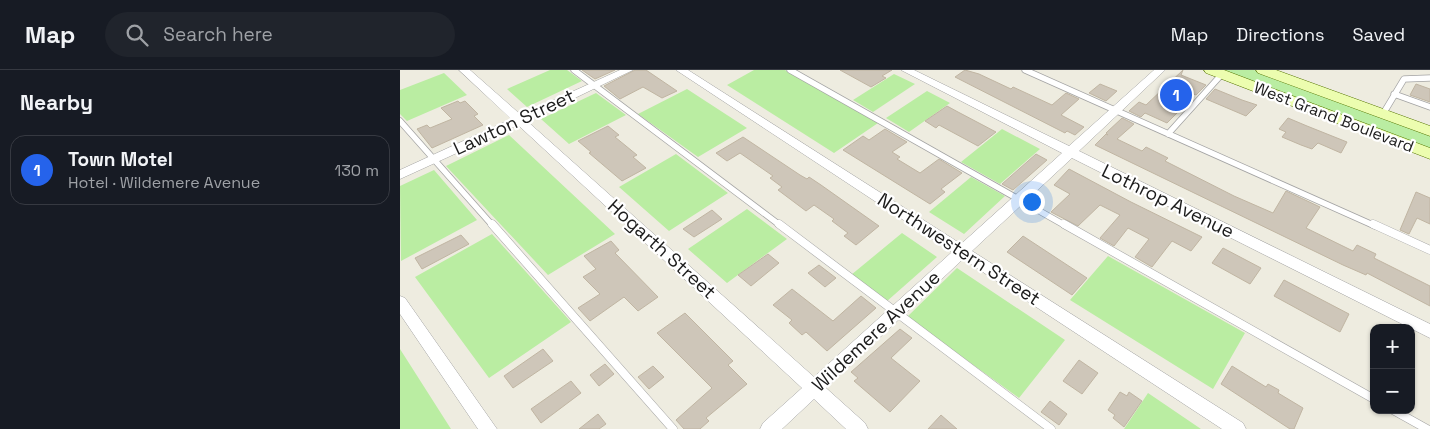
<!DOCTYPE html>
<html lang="en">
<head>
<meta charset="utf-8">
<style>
	body { margin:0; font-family:"Space Grotesk",sans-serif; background:#20242c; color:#f1f3f6 }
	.controls { position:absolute; right:15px; bottom:15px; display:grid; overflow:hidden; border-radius:10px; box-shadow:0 1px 4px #0004 }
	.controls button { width:45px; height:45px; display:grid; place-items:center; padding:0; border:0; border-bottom:1px solid #363941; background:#171b24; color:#f1f3f6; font:25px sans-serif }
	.you { position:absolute; left:631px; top:131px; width:18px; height:18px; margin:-12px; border:4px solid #fff; border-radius:50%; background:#1a73e8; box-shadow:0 0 0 8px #1a73e833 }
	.badge { display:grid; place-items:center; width:32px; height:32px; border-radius:50%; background:#2563eb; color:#fff; font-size:16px; font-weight:700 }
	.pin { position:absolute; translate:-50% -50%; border:2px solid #fff; box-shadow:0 1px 5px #0006 }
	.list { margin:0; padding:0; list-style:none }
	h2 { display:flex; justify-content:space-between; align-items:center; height:65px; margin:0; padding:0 20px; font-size:21px }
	h2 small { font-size:16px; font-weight:400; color:#9ea1a6 }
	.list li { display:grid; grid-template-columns:32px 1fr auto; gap:15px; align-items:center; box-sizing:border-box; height:70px; margin:0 10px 10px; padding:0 10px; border:1px solid #363941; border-radius:15px }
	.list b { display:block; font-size:19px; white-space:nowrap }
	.list p { margin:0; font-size:16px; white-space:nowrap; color:#9ea1a6 }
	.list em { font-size:16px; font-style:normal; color:#9ea1a6 }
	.icon { flex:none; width:28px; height:28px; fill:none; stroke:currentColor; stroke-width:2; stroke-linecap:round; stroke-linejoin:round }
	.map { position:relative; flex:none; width:1030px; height:359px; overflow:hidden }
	header { display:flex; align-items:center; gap:30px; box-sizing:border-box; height:70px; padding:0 25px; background:#171b24; border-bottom:1px solid #363941 }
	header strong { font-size:24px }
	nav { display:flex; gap:28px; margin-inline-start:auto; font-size:18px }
	.search { width:350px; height:45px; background:#20242c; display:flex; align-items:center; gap:12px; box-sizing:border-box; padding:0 18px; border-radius:28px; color:#9ea1a6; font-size:19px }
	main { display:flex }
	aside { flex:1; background:#171b24 }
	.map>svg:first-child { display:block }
	.grass { fill:#baeda2 }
	.building { fill:#cec6b9; stroke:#c0b5a2 }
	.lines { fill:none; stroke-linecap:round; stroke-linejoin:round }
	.lane-far1-casing { stroke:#a3a3a3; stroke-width:7 }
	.lane-casing { stroke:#a3a3a3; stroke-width:9 }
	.street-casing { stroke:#a3a3a3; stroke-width:1 }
	.secondary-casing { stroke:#547500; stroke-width:1 }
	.lane-far1 { stroke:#fff; stroke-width:5.5 }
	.lane { stroke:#fff; stroke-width:8 }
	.street { fill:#fff; fill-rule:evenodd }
	.secondary { fill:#ecfdaf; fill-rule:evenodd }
	.labels { text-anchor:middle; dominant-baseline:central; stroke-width:4.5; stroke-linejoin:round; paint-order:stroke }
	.far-street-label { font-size:16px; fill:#1c1c1c; stroke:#fff }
	.street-label { font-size:19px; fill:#1c1c1c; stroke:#fff }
</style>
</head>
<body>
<header>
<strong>Map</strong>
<div class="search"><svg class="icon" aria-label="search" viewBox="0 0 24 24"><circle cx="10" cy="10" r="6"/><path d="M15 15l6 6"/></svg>Search here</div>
<nav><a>Map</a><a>Directions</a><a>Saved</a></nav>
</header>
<main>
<aside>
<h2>Nearby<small></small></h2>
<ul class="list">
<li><span class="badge">1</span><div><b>Town Motel</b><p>Hotel · Wildemere Avenue</p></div><em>130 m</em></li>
</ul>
</aside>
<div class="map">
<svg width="1030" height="359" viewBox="0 0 1030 359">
	<rect width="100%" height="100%" fill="#eeece0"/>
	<path class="grass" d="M150 0H167L182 11 127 37 107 19Z
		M354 0H385L478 53 434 83 327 15Z
		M820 0H854L1030 65V79Z
		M44 3 67 25 7 51 0 44V20Z
		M494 4 515 14 473 42 453 30Z
		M287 19 347 58 298 87 238 44Z
		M527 21 550 33 509 62 486 48Z
		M196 23 226 45 169 74 141 49Z
		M602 59 640 79 600 114 561 92Z
		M109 65 215 164 148 205 46 96Z
		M276 84 328 123 269 161 219 117Z
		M34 100 77 150 1 191 0 116Z
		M571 107 605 126 564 164 529 142Z
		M347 139 387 169 327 213 288 179Z
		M502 163 537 187 486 232 451 205Z
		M92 164 171 252 89 308 15 207Z
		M708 186 845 263 813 319 670 230Z
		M557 198 665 270 619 328 507 247Z
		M0 279 51 359H0Z
		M748 323 801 359H724Z"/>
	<path class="building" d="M182 0H215L195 9Z
		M235 0H246L277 21 262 28 243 17 220 29 204 16Z
		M440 0H492L482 6 486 8 471 17Z
		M565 0 579 4 611 19 613 17 652 35 666 23 679 29 661 45 684 57 675 65 667 61 665 63 555 7Z
		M783 0 781 5 806 15 796 25 776 17 768 36 779 41 767 53 745 43 741 47 729 41 739 32 746 35Z
		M700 14 717 21 706 31 689 23Z
		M1016 14 1030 19V32L1010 25Z
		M815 19 842 30 857 35 846 46 806 29Z
		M58 31 60 33 65 31 78 44 74 46 83 55 32 78 17 59 27 55 30 58 52 49 41 38Z
		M547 36 558 42 596 62 578 76 539 55 536 58 525 51Z
		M722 48 734 54 717 69 742 81 746 77 768 88 765 91 834 126 873 143 886 121 920 137 906 158 953 181 957 175 976 184 974 188 1030 216V236L967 203 966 205 943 195 695 75 706 64 708 65 706 63Z
		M888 48 907 56 947 72 941 83 918 73 912 79 901 75 882 67 886 62 879 59Z
		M208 56 219 65 215 67 237 85 233 87 246 98 222 111 189 83 191 82 178 71Z
		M485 59 507 72 492 82 500 87 497 89 520 103 539 89 562 103 541 119 545 122 530 134 443 80 463 66 469 70Z
		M343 67 400 105 407 109 409 107 421 115 479 156 456 175 444 166 448 163 432 151 434 149 414 135 406 141 378 120 382 117 370 108 373 106 340 83 327 91 316 83Z
		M636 84 647 90 613 120 602 114Z
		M669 99 731 132 802 167 791 181 772 171 752 197 735 187 749 169 728 158 714 176 700 168 720 145 700 135 678 156 651 142 670 124 654 115Z
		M1016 122 1030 128V154L1017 148 1009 164 1000 160Z
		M312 140 322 149 294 167 283 159Z
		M61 165 69 174 22 199 15 188Z
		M623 166 687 208 672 225 607 182Z
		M211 171 219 180 215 183 258 227 238 241 224 227 190 251 178 238 200 224 183 207 196 199 184 186Z
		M823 178 861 198 850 214 812 193Z
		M368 184 379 193 351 216 338 205Z
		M419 195 436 208 425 217 408 203Z
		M884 210 949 244 940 262 874 226Z
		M392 219 433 251 461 226 476 238 427 281 406 262 402 265 389 253 392 250 373 235Z
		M285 243 333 291 328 295 347 314 306 348 309 351 300 359H284L276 350 312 318 257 263Z
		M500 259 512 268 491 288 520 311 490 342 454 311 458 308 451 302Z
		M143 279 153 291 113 318 104 306Z
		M679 290 698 303 682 324 663 311Z
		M205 294 214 304 199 316 190 305Z
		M253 296 264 307 249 319 238 307Z
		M832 296 866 317 868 314 879 320 878 323 903 338 894 359H890L821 314Z
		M171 311 181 323 141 353 131 339Z
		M720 322 727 326 729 322 742 331 724 357 713 348 715 345 708 340Z
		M650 331 667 344 659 355 641 342Z
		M198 344 206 354 199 359H179Z
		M541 345 557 359H528Z"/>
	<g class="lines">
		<defs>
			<path id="lane-far1" d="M174 0 381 156
				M390 0 666 156
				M625 0 975 156
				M994 24 1030 37
				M983 44 1004 9 1030 8
				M0 51 93 156
				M768 64 822 4"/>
			<path id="lane" d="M92 154 273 359
				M379 154 651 359
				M664 154 974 329
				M973 154 1030 180
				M993 340 1027 359"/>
			<path id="street" d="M59 0H70L121 45 220 0H233L127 51 414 307 552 182 276 0H288L561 174 662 83 501 0H514L669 76 754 0H765L679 81 1030 254V268L672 88 572 181 843 353 846 359H822L563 189 426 318 465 353 468 359H446L414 329 382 359H360L363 353 402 318 118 55 0 109V100L111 49Z
				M0 226 5 228 97 359H78L0 244Z"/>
			<path id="secondary" d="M804 0H824L1030 78V89L806 3Z
				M856 0H876L1030 56V66L858 3Z"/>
		</defs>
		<use href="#lane-far1" class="lane-far1-casing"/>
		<use href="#lane" class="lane-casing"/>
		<use href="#street" class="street-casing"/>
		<use href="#secondary" class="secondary-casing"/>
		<use href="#lane-far1" class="lane-far1"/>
		<use href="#lane" class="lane"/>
		<use href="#street" class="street"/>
		<use href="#secondary" class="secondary"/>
	</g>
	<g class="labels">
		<g class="far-street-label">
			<text transform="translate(934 47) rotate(21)">West Grand Boulevard</text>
		</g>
		<g class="street-label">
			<text transform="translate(114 52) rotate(-25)">Lawton Street</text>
			<text transform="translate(768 131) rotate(26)">Lothrop Avenue</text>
			<text transform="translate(262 179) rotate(42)">Hogarth Street</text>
			<text transform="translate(559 179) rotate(33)">Northwestern Street</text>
			<text transform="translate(476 261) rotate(-43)">Wildemere Avenue</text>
		</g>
	</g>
</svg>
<div class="controls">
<button>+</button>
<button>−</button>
</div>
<div class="you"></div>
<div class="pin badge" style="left:776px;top:25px">1</div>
</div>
</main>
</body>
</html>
